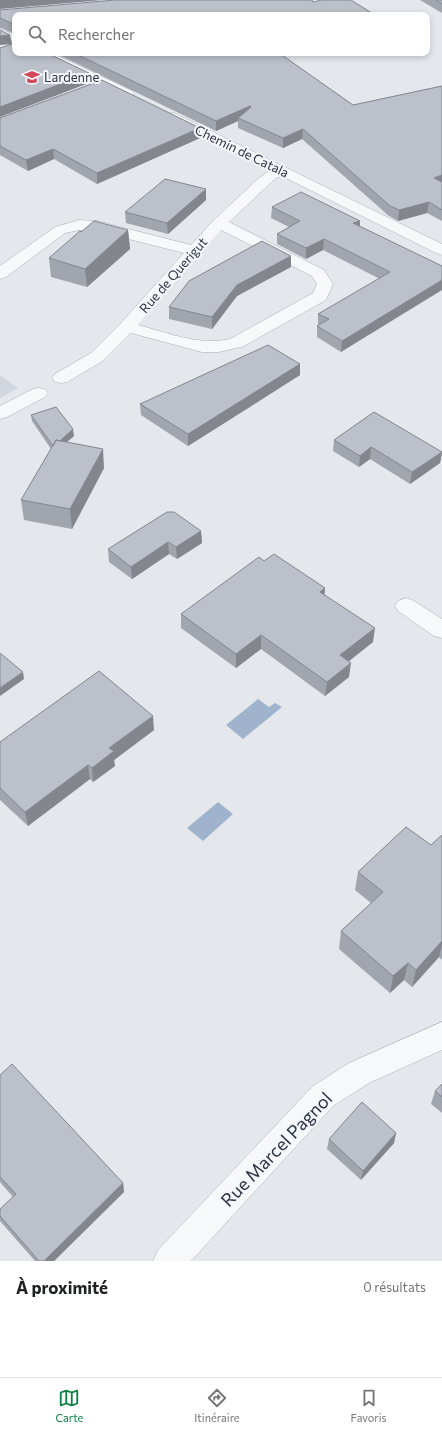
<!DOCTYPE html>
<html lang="fr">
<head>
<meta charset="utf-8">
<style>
	body { margin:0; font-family:Commissioner,sans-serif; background:#f6f6f6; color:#202124 }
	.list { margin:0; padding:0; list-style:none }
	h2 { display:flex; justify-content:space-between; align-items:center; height:52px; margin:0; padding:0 16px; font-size:17px }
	h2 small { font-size:13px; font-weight:400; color:#757577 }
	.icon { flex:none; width:22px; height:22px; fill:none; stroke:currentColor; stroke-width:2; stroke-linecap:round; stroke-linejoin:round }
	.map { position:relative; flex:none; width:442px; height:1261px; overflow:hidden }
	.search { position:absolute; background:#fff; box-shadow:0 2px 6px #0003; left:12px; right:12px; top:12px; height:44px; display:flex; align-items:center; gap:10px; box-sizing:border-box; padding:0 14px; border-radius:8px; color:#757577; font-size:15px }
	.sheet { height:116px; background:#fff }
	nav { display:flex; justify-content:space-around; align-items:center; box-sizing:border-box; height:56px; border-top:1px solid #e0e0e0; background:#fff; font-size:11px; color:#757577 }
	nav a { display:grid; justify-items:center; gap:2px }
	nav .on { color:#0b8043 }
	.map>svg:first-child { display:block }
	.built { fill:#d2d6de }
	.water { fill:#9fb4cc }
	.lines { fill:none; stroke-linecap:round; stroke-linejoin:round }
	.minor-casing { stroke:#a9aeb7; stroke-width:1 }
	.minor { fill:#f7f8fa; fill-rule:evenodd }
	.wall { fill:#a1a5ae }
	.shaded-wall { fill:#83868d }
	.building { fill:#bbc0ca; stroke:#83868d }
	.labels { text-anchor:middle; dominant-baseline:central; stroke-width:4; stroke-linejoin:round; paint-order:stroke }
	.far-poi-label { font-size:13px; fill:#2b3445; stroke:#f4f6f9; text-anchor:start }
	.far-street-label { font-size:13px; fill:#2b3445; stroke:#f4f6f9 }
	.near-street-label { font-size:18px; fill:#2b3445; stroke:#f4f6f9 }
</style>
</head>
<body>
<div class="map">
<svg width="442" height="1261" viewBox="0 0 442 1261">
	<rect width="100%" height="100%" fill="#e4e7ec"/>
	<path class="built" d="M0 375 18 388 0 398Z"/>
	<path class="water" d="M258 699 269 707 275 703 282 707 243 739 226 725Z
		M218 802 233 814 203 841 187 828Z"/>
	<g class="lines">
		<defs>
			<path id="minor" d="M0 29 15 35V44L0 38Z
				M36 53H52L132 91 134 94 132 97H122L38 56Z
				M174 113 442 244V255L436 253 282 176 276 178 229 222 324 270 333 284 326 300 242 347 236 348 219 352H202L131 333 103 361 67 382 61 383 55 382 52 378 55 374 91 353 121 323 184 253 97 231 79 230 65 233 6 277 0 279V266L55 227 79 220 97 221 191 245 214 220 258 179 270 170 169 120 167 117 169 114ZM221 230 312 276 317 284 313 293 230 339C199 346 168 333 138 325Z
				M39 388 45 389 48 393 45 397 7 417 0 419V406L33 389Z
				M406 598 414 601 442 619V638L434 636 398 611 395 606 398 601Z
				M442 1022V1050L369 1083 333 1106 191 1261H153L158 1250 313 1086 349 1063Z"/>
		</defs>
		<use href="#minor" class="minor-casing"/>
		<use href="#minor" class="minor"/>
	</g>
	<path class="wall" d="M420 0H442V13Z
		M313 2 15 15V34L1 28H0V10Z
		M55 53H279L353 105 442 86V221L427 213 398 221 389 216 302 139 283 148 238 128V121L216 131Z
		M0 118 200 128V138L97 184 54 159 28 171 0 155Z
		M206 200 168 234 126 223 125 212Z
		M272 207 360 221V227L442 266 341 352 317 337V326L319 325H318V314L380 279 323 250 306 259 277 244V234L289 227 271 218Z
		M128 230 130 249 87 287 51 277 49 258 81 232Z
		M291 256V267L237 296 212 329 169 319V307Z
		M300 364V375L188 446 141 415 140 404Z
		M31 415 74 436 67 442 104 468 72 529 24 520 21 500 51 449 32 421Z
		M334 440 442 452 440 463 410 484 370 459 359 467 333 451Z
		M201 531 202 543 177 559 169 554 132 579 109 562 108 549Z
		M264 561 325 588 324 594 373 642 349 661V677L325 696 261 649 236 668 181 628V614Z
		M154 730 114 760 115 766 93 782 90 779 28 826 0 800V742Z
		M442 835V960L439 957 412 987 404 980 390 993 339 949 341 931 371 903 355 890 358 872 431 845Z
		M0 1075 123 1183 124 1192 54 1261H35L0 1221V1209L13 1197 0 1182Z
		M442 1084V1113L431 1104 435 1091Z
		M396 1133 394 1143 361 1180 327 1149 329 1139Z"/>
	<path class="shaded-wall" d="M0 0H102L0 9Z
		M10 35 12 44 0 45V36Z
		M89 73V83L0 117V107Z
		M250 106V116L238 118V121L216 131V121Z
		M200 128V138L97 184V173Z
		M303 129 302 139 283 148V138Z
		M53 149 54 159 28 171 26 160Z
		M442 175V185L434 178Z
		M206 189V200L168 234 167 223Z
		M429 202 427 213 398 221 399 210Z
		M360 221 359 232 353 223Z
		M128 230 130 249 87 287 85 269Z
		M324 239 323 250 306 259V248Z
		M291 256V267L237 296 212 329V317L237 285Z
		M442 280V290L341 352 342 341Z
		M300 364V375L188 446V434Z
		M73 429 74 436 54 453 53 446Z
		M371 447 370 459 359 467 360 456Z
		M103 449 104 468 72 529 70 509Z
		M442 452 440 463 410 484 412 472Z
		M201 531 202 543 177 559 176 547Z
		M168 542 169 554 132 579 131 567Z
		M325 588 324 602 320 592Z
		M375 628 373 642 339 669 340 655Z
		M261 635V649L236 668V654Z
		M351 663 349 677 325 696 327 682Z
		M23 672 24 679 0 696V688Z
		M153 716 154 730 114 760 115 766 93 782 92 768 109 748Z
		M88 765 90 779 28 826 25 812Z
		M442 941V944L439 957 412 987 416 970Z
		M408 963 404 980 390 993 393 976Z
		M396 1133 394 1143 361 1180 363 1171Z
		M123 1183 124 1192 54 1261H44Z"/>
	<path class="building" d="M115 0H312L313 2 322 0H351L375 15H15V25L0 18V10Z
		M436 0H442V4Z
		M0 30 10 35 0 36Z
		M15 43V53H47L89 73 0 107V48Z
		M74 53H279L353 105 442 86V175L434 178 442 182V210L429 202 399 210 390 206 303 129 283 138 238 118 251 107 250 106 216 121Z
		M102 80 200 128 97 173 53 149 26 160 0 146V118Z
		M165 179 206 189 167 223 125 212Z
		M301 192 360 221 353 223 442 266V280L342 341 317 326 329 319 318 314 390 272 324 239 306 248 277 234 300 221 272 207Z
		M94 221 128 230 85 269 49 258 80 231 81 232Z
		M262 241 291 256 237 285 212 317 169 307 189 281Z
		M268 345 300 364 188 434 140 404Z
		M56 407 73 429 60 441 56 440 53 446 31 415Z
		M374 412 442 452 412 472 371 447 360 456 334 440Z
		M56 440 103 449 70 509 21 500Z
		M167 512H174L201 531 176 547 168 542 131 567 108 549Z
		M274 554 325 588 320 592 375 628 340 655 351 663 327 682 261 635 236 654 181 614 259 557 264 561Z
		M0 653 23 672 0 688Z
		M99 671 153 716 109 748 114 751 92 768 88 765 25 812 0 788V742Z
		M406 827 431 845 442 835V941L416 970 408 963 393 976 341 931 383 892 358 872Z
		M12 1064 123 1183 44 1261H39L0 1216V1209L16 1194 0 1177V1075Z
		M442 1084V1097L435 1091Z
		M362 1102 396 1133 363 1171 329 1139Z"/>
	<defs>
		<symbol id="school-bare" viewBox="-9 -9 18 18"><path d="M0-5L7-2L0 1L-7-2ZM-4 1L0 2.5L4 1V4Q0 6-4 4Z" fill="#d1495b" stroke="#f4f6f9" stroke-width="2.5" paint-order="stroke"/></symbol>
	</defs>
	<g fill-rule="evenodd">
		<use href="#school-bare" x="21" y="66" width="22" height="22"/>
	</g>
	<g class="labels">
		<g class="far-poi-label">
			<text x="44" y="77">Lardenne</text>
		</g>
		<g class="far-street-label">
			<text transform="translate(242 151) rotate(26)">Chemin de Catala</text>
			<text transform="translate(173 275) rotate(-49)">Rue de Querigut</text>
		</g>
		<g class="near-street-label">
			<text transform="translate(276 1149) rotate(-46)">Rue Marcel Pagnol</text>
		</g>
	</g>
</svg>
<div class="search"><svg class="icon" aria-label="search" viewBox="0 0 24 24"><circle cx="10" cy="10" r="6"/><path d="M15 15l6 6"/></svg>Rechercher</div>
</div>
<section class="sheet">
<h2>À proximité<small>0 résultats</small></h2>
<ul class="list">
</ul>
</section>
<nav>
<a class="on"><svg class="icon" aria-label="map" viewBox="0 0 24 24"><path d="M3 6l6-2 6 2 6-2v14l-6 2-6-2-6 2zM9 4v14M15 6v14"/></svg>Carte</a>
<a><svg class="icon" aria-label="directions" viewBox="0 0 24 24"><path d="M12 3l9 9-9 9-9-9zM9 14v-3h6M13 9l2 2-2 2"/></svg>Itinéraire</a>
<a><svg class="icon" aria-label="saved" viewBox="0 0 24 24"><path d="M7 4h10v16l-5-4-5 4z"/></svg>Favoris</a>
</nav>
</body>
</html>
